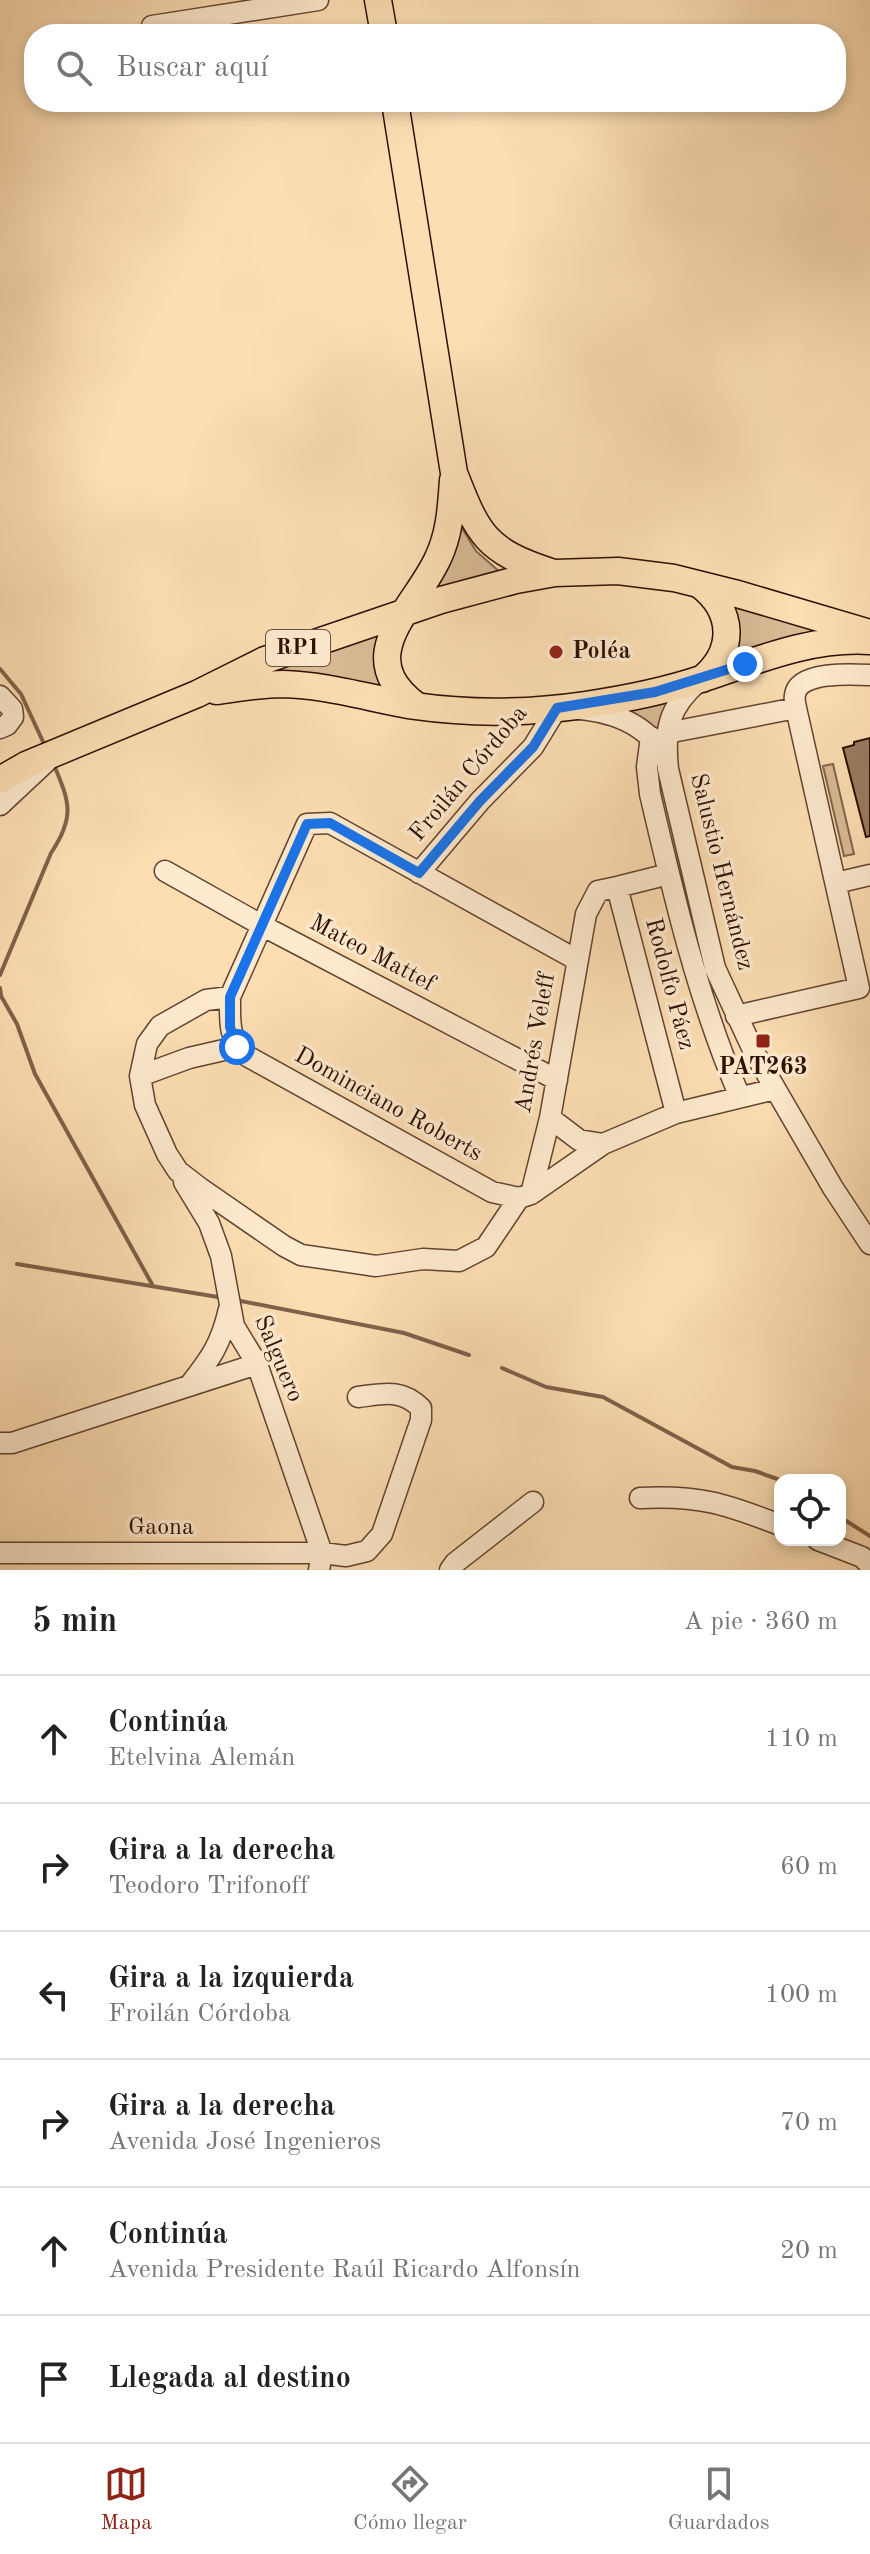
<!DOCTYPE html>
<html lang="es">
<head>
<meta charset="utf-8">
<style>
	body { margin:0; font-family:"Old Standard TT",serif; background:#f2f2f2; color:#222 }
	.controls { position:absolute; right:24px; bottom:24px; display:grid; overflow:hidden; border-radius:16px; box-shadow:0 4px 12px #0003 }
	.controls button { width:72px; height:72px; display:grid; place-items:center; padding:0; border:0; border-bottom:2px solid #e0e0e0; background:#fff; color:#222; font:40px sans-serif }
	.stop { position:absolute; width:24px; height:24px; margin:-18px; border:6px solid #1a73e8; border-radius:50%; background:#fff }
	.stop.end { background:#1a73e8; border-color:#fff; box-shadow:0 2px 8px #0008 }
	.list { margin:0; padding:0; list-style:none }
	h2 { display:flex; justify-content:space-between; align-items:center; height:104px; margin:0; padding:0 32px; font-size:34px }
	h2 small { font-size:26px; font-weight:400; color:#767676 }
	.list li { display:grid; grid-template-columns:52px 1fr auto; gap:24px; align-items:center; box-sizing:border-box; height:128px; padding:0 32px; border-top:2px solid #e0e0e0 }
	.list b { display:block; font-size:30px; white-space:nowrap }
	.list p { margin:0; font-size:26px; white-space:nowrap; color:#767676 }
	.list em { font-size:26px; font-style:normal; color:#767676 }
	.icon { flex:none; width:44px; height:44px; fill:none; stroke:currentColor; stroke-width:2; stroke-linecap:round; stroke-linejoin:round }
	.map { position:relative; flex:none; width:870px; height:1570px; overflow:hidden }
	.search { position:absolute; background:#fff; box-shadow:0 4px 12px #0003; left:24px; right:24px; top:24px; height:88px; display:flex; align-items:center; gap:20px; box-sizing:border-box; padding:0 28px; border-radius:32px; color:#767676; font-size:30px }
	.sheet { height:872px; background:#fff }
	nav { display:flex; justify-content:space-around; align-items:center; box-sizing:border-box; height:112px; border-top:2px solid #e0e0e0; background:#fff; font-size:22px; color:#767676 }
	nav a { display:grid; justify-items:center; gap:4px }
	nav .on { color:#8f2418 }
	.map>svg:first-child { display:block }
	.green { fill:#dabb95; stroke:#84654c; stroke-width:2 }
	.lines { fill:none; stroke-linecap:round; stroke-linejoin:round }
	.stream { stroke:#80614a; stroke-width:4 }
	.building { fill:#9a7b5f; stroke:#2e0f04; stroke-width:2 }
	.minor-casing { stroke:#624330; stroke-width:23 }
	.major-casing { stroke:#2e0f04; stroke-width:29 }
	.minor { stroke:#feeace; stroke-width:20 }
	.major { stroke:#fddeb3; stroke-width:26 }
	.route { stroke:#1a73e8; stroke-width:10 }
	.poi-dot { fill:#8f2418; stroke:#feeace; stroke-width:3 }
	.labels { text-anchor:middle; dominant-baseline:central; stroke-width:7; stroke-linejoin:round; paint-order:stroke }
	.shield { fill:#feeace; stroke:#6c5141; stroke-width:2 }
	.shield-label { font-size:22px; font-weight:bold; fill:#2e0f04 }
	.poi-label { font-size:24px; font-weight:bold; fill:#2e0f04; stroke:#feeace; text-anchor:start }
	.street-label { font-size:24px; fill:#2e0f04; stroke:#feeace }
</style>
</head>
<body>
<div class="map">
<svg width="870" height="1570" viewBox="0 0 870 1570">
	<rect width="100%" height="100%" fill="#fddeb3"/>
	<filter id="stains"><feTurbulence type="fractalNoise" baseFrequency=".0025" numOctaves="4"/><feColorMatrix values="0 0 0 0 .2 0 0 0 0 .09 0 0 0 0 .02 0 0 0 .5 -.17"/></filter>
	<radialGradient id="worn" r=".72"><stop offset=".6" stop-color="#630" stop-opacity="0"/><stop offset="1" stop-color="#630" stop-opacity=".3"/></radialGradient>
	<path class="green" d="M457 520 476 551 501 573 419 599Z
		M717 598 853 635 729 664Z
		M384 628 386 694 234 677Z
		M680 695 659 735 619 709Z
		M833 764 854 854 844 856 823 766Z"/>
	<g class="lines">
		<path class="stream" d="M0 669 21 694 45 746
			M0 975 51 853C75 817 70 803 54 765
			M0 988 1 996 17 1024 35 1074 153 1286
			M17 1264 224 1298
			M236 1300 404 1333 469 1355
			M502 1368 546 1387 603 1397 732 1467 755 1471 780 1480
			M840 1517 870 1536"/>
	</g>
	<path class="building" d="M870 738V836L866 837 843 748 854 745V742Z"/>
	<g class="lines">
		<defs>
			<path id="minor" d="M152 26 318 0
				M699 681C668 707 664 731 668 769L715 968 754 1052 833 1188 870 1244
				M0 696 12 709 13 717 7 725 0 728
				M667 733 796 708
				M651 737 647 767 650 794C674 897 698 1000 740 1097
				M0 805 47 761
				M165 871 263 926 557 1080
				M419 873 480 801 533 747 557 708C595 708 634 715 659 747
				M836 883 870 875
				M617 887 669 874
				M230 997 206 1000 160 1026 147 1044 140 1076 145 1105 167 1154 178 1171 200 1188 284 1246 301 1255 376 1266 423 1259 459 1261 486 1247 519 1198
				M736 1016 859 988 796 708C795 703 794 699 795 695 798 671 852 674 870 675
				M140 1076 189 1058 237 1047
				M550 1118 579 1140 603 1144 676 1113 775 1089
				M184 1182 209 1223 221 1256 234 1326 257 1364 322 1553 319 1570
				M531 1194 603 1144
				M519 1198 492 1192 247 1056C228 1038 230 1023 230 997L307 824 330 823 577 960
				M519 1198 531 1194 550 1118 586 914 598 891 617 887 676 1113
				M189 1386C211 1358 221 1344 229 1309
				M0 1443H12L257 1364
				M640 1498C700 1495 726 1504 780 1525
				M818 1540 862 1557 870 1565
				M0 1553H322L346 1556 367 1551 382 1534 421 1420V1408C401 1388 383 1394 358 1397
				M450 1570 455 1563 533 1502"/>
			<path id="major" d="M378 0 384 34
				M395 102 454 473C478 535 486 551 551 572
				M700 585C734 611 736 651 702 679
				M216 691C238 688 261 684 283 684 327 685 372 699 415 706 471 714 530 713 585 705 626 699 666 691 704 678 758 660 812 637 870 641
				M417 706C349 656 415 609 438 558 450 533 451 507 453 480
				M0 780 26 765 197 694 265 660 441 600 516 580 555 573 618 571 674 578 734 593 870 633"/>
		</defs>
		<use href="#minor" class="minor-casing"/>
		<use href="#major" class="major-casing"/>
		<use href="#minor" class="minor"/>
		<use href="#major" class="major"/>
	</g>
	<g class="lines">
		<path class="route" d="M237 1047 230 1027V997L307 824 330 823 419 873 480 801 533 747 557 708 655 692 745 664"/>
	</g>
	<g class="poi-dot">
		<circle cx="556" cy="652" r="8"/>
		<rect x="755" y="1033" width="16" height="16" rx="4"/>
	</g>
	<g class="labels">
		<rect class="shield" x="266" y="630" width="64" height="36" rx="6"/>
		<g class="shield-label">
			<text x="298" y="648">RP1</text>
		</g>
		<g class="poi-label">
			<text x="572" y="652">Poléa</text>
			<text x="763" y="1068" text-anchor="middle">PAT263</text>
		</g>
		<g class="street-label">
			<text transform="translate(469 774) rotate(-50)">Froilán Córdoba</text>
			<text transform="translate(721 872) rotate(76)">Salustio Hernández</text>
			<text transform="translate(372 954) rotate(28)">Mateo Mattef</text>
			<text transform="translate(669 984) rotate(75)">Rodolfo Páez</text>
			<text transform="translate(536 1043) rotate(-80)">Andrés Veleff</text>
			<text transform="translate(388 1105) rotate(29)">Dominciano Roberts</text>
			<text transform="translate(278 1359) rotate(67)">Salguero</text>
			<text x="161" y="1528">Gaona</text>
		</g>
	</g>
	<rect width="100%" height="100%" filter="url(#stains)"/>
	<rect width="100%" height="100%" fill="url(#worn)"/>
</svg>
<div class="controls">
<button><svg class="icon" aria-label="locate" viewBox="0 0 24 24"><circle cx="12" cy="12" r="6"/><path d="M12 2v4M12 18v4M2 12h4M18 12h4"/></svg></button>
</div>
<div class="stop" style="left:237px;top:1047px"></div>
<div class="stop end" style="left:745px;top:664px"></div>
<div class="search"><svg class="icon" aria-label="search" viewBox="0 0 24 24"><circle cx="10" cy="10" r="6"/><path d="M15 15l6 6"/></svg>Buscar aquí</div>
</div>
<section class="sheet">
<h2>5 min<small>A pie · 360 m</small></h2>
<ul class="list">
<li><svg class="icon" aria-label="ahead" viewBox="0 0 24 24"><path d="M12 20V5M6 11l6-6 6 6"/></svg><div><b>Continúa</b><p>Etelvina Alemán</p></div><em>110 m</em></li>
<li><svg class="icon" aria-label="right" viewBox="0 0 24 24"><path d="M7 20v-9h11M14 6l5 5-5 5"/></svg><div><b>Gira a la derecha</b><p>Teodoro Trifonoff</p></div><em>60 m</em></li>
<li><svg class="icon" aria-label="left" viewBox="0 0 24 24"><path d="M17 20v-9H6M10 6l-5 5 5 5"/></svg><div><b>Gira a la izquierda</b><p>Froilán Córdoba</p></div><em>100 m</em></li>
<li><svg class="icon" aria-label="right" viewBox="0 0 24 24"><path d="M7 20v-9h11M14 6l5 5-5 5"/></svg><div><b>Gira a la derecha</b><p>Avenida José Ingenieros</p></div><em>70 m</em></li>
<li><svg class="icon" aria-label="ahead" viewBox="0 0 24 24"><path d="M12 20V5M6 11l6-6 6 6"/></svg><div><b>Continúa</b><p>Avenida Presidente Raúl Ricardo Alfonsín</p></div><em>20 m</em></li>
<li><svg class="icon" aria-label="arrive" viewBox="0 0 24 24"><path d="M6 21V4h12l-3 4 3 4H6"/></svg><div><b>Llegada al destino</b></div></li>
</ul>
</section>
<nav>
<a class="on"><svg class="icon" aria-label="map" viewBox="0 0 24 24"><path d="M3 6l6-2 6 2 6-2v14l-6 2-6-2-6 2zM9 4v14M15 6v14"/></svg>Mapa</a>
<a><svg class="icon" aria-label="directions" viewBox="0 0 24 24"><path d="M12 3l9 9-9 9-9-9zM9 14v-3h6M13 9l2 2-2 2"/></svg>Cómo llegar</a>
<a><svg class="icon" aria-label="saved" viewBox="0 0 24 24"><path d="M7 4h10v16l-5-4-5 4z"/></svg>Guardados</a>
</nav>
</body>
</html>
